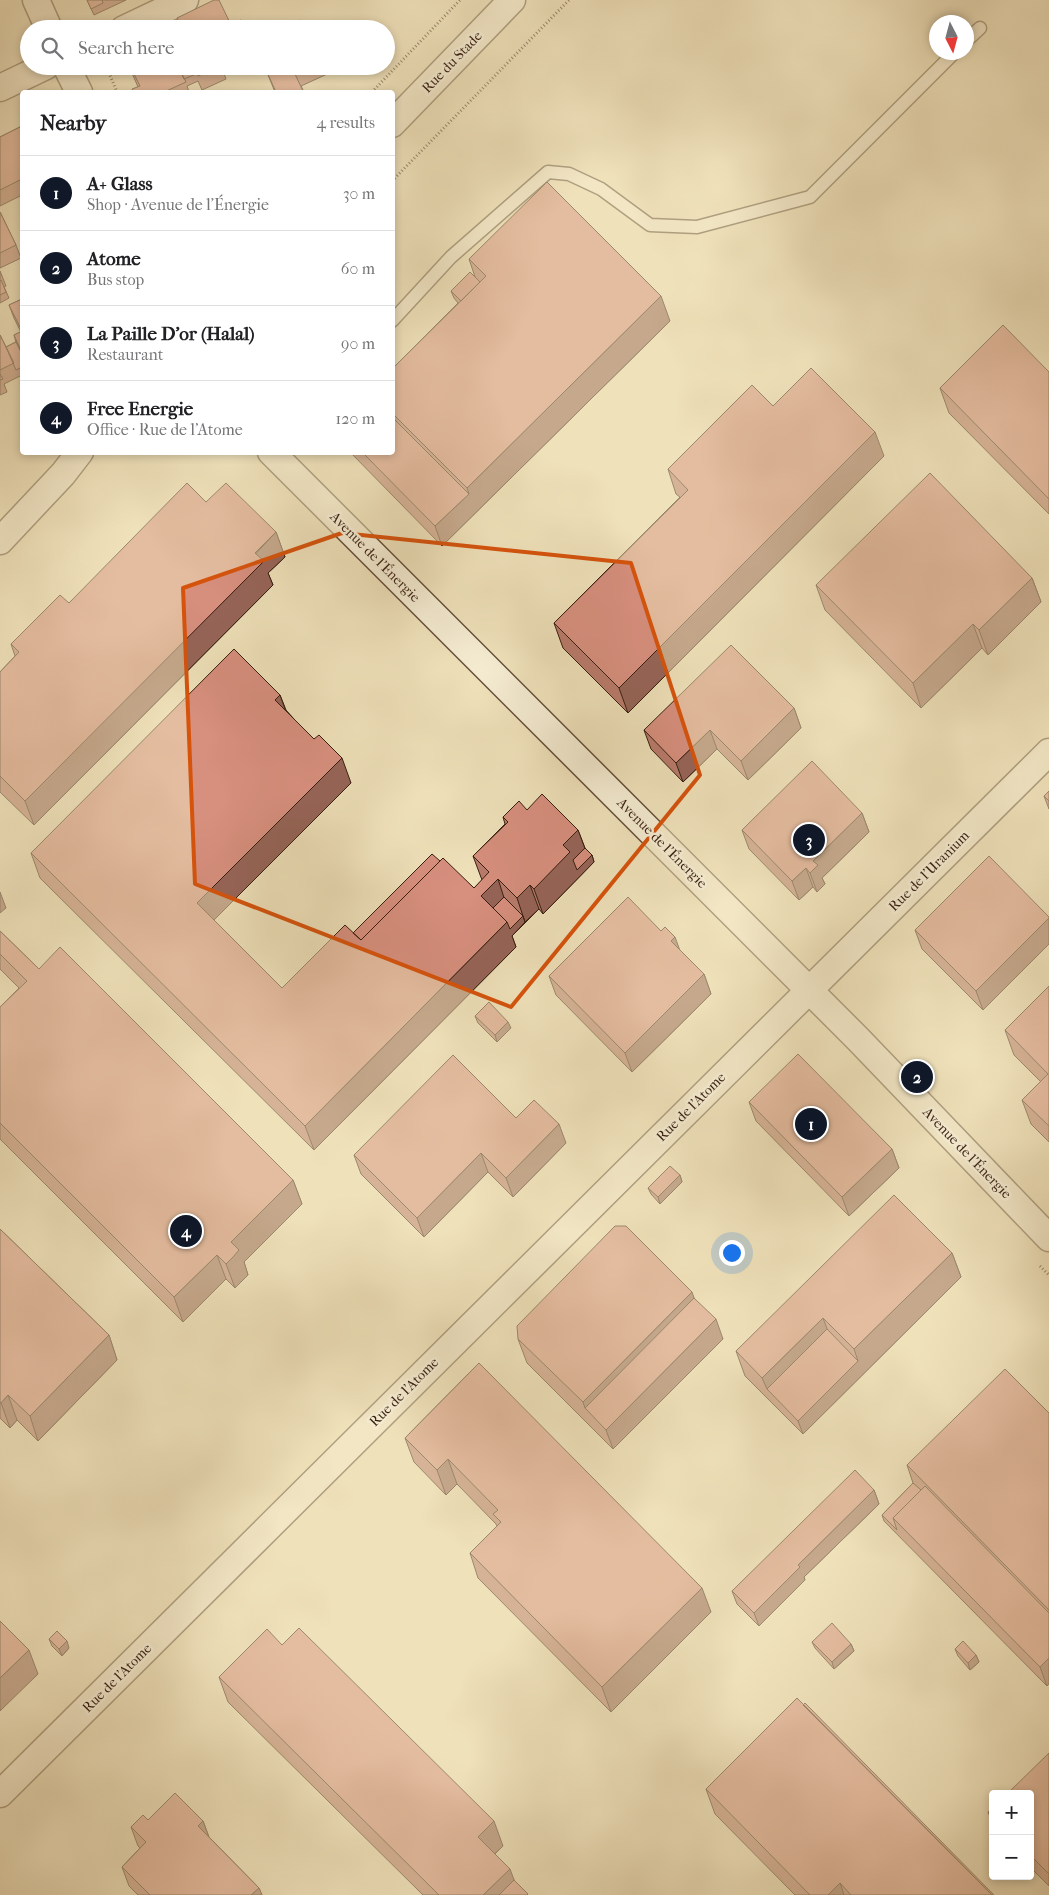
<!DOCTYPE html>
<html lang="en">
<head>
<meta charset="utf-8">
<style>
	body { margin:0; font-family:"IM FELL French Canon",serif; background:#f6f6f6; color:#202124 }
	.controls { position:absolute; right:15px; bottom:15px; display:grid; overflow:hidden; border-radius:5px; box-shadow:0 2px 8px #0003 }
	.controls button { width:45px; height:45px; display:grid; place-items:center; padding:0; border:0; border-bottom:1px solid #e0e0e0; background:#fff; color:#202124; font:25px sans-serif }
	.compass { position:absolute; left:929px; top:15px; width:45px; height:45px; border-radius:50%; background:#fff; box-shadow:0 2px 8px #0003; rotate:174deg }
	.you { position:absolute; left:731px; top:1252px; width:18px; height:18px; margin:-12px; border:4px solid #fff; border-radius:50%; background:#1a73e8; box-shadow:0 0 0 8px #1a73e833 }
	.badge { display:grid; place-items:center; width:32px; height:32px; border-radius:50%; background:#111827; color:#fff; font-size:16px; font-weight:700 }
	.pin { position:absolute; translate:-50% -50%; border:2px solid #fff; box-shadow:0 1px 5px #0006 }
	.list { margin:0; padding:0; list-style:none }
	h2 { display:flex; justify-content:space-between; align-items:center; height:65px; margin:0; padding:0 20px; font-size:21px }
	h2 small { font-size:16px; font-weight:400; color:#757577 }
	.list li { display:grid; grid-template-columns:32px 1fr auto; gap:15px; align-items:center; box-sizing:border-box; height:75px; padding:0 20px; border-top:1px solid #e0e0e0 }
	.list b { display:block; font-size:19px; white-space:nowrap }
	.list p { margin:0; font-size:16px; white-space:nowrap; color:#757577 }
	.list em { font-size:16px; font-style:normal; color:#757577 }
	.icon { flex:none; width:28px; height:28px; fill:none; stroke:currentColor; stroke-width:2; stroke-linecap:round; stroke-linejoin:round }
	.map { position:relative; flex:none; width:1049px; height:1895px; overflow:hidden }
	.search { position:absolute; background:#fff; box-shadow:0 2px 8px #0003; left:20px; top:20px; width:375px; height:55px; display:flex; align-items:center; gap:12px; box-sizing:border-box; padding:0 18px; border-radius:28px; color:#757577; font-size:19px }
	.panel { position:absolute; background:#fff; box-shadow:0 2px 8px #0003; left:20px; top:90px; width:375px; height:365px; border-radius:5px }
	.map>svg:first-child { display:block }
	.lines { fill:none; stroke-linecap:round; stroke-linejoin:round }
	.lane-casing { stroke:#644f3a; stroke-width:15 }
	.street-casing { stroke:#644f3a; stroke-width:29 }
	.path { stroke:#361e10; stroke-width:3; stroke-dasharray:1 2.5; stroke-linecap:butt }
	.lane { stroke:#f5ecd2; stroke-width:12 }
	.street { stroke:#f5ecd2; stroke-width:26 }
	.wall { fill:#b97b6c; stroke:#361e10 }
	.shaded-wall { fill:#966458; stroke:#361e10 }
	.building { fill:#d78f7e; stroke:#361e10 }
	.marked { fill:none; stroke:#d6530c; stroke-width:4; stroke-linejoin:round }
	.labels { text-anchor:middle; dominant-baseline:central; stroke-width:5; stroke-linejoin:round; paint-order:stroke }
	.street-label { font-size:14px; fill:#361e10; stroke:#f5ecd2 }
</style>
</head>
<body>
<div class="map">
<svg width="1049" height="1895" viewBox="0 0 1049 1895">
	<rect width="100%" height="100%" fill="#efe1ba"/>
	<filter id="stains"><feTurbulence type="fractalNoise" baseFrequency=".004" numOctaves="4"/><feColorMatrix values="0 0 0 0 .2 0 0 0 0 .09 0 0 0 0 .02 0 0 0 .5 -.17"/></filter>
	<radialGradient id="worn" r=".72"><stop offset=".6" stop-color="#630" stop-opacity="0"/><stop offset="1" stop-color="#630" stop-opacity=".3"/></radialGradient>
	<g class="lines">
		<defs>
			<path id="lane" d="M966 41 980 28
				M392 321 451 257 548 172 569 174 601 189 650 225 697 227 810 197 955 52"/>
			<path id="street" d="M36 0 49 29
				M124 29 185 0
				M66 66 79 92
				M0 88 46 66
				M392 124 512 0
				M271 452 858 1039 1049 1238
				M0 541 63 474 80 452
				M0 1794 1049 752"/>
		</defs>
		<use href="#lane" class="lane-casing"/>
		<use href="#street" class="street-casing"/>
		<path class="path" d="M106 66 117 92
			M372 92 460 0
			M392 181 569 0
			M1040 1266 1049 1275"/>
		<use href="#lane" class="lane"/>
		<use href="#street" class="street"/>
	</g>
	<path class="wall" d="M87 0H126L94 15Z
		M129 66H221L226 79 202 90 198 81 187 86 189 92H134L138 87Z
		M272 66H334L336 70 301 86 304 92H275L266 70Z
		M22 126V195L0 206V137Z
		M0 212 16 245 21 258 0 268Z
		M469 259 670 321 442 546 350 452H392V369L458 303 454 298 451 291 475 277Z
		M0 271 6 286 4 287 9 298 0 303Z
		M22 299V375L4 384 7 392 0 395V335L6 347 16 342 14 335 21 332 14 318 9 305Z
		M1049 372V514L949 413 940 388Z
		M773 406 884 456 628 713 563 648 554 623 680 497 676 494 668 469Z
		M206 502 276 532 285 557 268 573 273 585 34 825 0 792V672L15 656 11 644 69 603Z
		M1032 578 1041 602 988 655 982 648 921 708 825 610 816 585Z
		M280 695 286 710 351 783 214 920 282 988 353 933 440 861 474 888 482 880 473 856 505 824 503 817 527 810 578 830 585 848 592 855 594 862 543 914 539 909 512 936 516 947 314 1150 40 878 31 853Z
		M794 708 801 728 748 780 717 749 683 782 651 749 644 730Z
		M1049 791V809L1044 796Z
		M862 813 869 832 822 878 825 884 817 892 813 887 799 900 749 849 742 830Z
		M989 856 983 1010 922 949 915 930Z
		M0 931 39 969 293 1180 302 1204 244 1262 248 1275 235 1288 226 1279 183 1322 0 1139V1007L19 988 0 969Z
		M679 949 704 974 711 994 632 1072 556 995 549 976Z
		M1049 986V1142L1031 1124 1022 1100 1041 1082 1014 1055 1005 1030Z
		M475 1016 511 1028 497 1042 478 1023Z
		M749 1102 892 1149 899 1168 849 1216 756 1121Z
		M516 1118 566 1143 513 1197 488 1172 424 1237 361 1174 354 1155Z
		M680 1175 682 1182 660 1204 651 1194 648 1188Z
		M0 1229 109 1335 117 1360 38 1441 17 1420 10 1428 0 1418Z
		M952 1253 961 1277 803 1434 745 1376 736 1351Z
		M694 1298 723 1339 613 1449 527 1363 518 1339Z
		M479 1363 711 1612 611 1712 478 1578 470 1553 497 1526 496 1524 457 1484 446 1495 414 1462 405 1438Z
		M1049 1413V1684L1047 1686 884 1521 882 1515 913 1483 907 1465Z
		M874 1490 879 1504 804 1577 805 1580 759 1626 737 1604 732 1591Z
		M49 1639 69 1648 62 1656 52 1646Z
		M812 1642 851 1644 854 1651 834 1669 815 1648Z
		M282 1645 503 1846 495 1854 514 1880 528 1895H423L228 1702 219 1677Z
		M955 1649 976 1655 979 1662 970 1670 958 1656Z
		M1049 1753V1886L1030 1867V1794Z
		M706 1789 994 1895H795L715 1814Z
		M993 1808V1824L988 1812Z
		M148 1820 203 1821 209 1837 259 1888 262 1895H138L129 1886 122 1867 140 1848 138 1846 131 1827Z"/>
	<path class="shaded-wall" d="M661 296 670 321 442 546 435 526 469 494 467 488Z
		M875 432 884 456 628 713 619 688Z
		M276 532 285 557 268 573 273 585 34 825 25 801Z
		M1032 578 1041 602 988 655 979 630Z
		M973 624 982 648 921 708 913 683Z
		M280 695 289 720 275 700Z
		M794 708 801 728 748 780 741 761Z
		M710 730 717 749 683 782 676 763Z
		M342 758 351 783 206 928 197 903Z
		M862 813 869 832 822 878 825 884 817 892 810 873 813 861Z
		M578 830 587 854 592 855 594 862 543 914 534 889 563 845Z
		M806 868 813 887 799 900 792 881Z
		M498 879 506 904 492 918 481 896Z
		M530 885 539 909 525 922 517 898Z
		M0 892 6 908 0 913Z
		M523 916 525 922 512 936 516 947 314 1150 305 1126 507 922Z
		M1049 918V944L983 1010 976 991Z
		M675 937 682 956 671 941Z
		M704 974 711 994 632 1072 625 1053Z
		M508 1022 511 1028 497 1042 495 1035Z
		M559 1124 566 1143 513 1197 506 1178Z
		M892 1149 899 1168 849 1216 842 1197Z
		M481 1153 488 1172 424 1237 417 1218Z
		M680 1175 682 1182 660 1204 658 1197Z
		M293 1180 302 1204 244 1262 248 1275 235 1288 226 1264 231 1242Z
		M952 1253 961 1277 803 1434 798 1421 858 1361 854 1349Z
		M217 1255 226 1279 183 1322 174 1297Z
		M692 1292 701 1317 585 1408 583 1402Z
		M823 1318 832 1342 767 1389 762 1378Z
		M716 1319 723 1339 613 1449 606 1430Z
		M109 1335 117 1360 38 1441 30 1416Z
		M8 1395 17 1420 10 1428 1 1403Z
		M448 1459 457 1484 446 1495 437 1470Z
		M874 1490 879 1504 804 1577 805 1580 759 1626 754 1613 798 1565Z
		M702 1588 711 1612 611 1712 602 1687Z
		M67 1641 69 1648 62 1656 59 1649Z
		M851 1644 854 1651 834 1669 832 1662Z
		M29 1650 38 1674 0 1711V1678Z
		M976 1655 979 1662 970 1670 968 1663Z
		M1049 1658V1684L1047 1686 1040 1667Z
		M203 1821 210 1840 198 1826Z
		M494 1821 503 1846 487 1861 478 1837Z
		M510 1869 519 1893 517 1895H483Z
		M840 1883 844 1895H828Z
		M259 1888 262 1895H251Z"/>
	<path class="building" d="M87 0H102L103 3 91 9Z
		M214 0H219L233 29H183L177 18Z
		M241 20 245 29H233L230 24Z
		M301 20 305 29H281Z
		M130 66H178L186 82 164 92H134L132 89 140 86Z
		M178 66H192L196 74 184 79Z
		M193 66H219L198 76Z
		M273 66H311L295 74 303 91 299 92H276L266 70Z
		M22 126V179L0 190V137Z
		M547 182 661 296 467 488 392 413V369L486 276 469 259Z
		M0 212 16 245 0 253Z
		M470 272 480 282 461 301 451 291Z
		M1 280 6 292 0 295V281Z
		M22 299V353L14 335 22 331 9 305Z
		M1003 325 1049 372V499L940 388Z
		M0 335 14 363 0 370Z
		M16 342 22 354V367L16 370 6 347Z
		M811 368 875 432 619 688 554 623 688 490 668 469 752 385 773 406Z
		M0 374 3 379 0 380Z
		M392 417 469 494 435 526 362 452H392Z
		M930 473 1032 578 979 630 973 624 913 683 816 585Z
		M187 483 206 502 226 483 276 532 255 553 264 561 25 801 0 776V672L19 652 11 644 60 595 69 603Z
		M731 645 794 708 741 761 710 730 676 763 644 730Z
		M234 649 280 695 275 700 314 739 319 735 342 758 197 903 282 988 345 925 361 940 443 858 474 888 489 872 473 856 508 822 503 817 519 801 527 810 542 794 578 830 563 845 570 852 534 889 530 885 517 898 498 879 481 896 507 922 305 1126 31 853Z
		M812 761 862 813 813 861 818 865 810 873 806 868 792 881 742 830Z
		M1049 791V801L1044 796Z
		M585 848 592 855 577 870 573 860Z
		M432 854 440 861 361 940 353 933Z
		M989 856 1049 917V918L976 991 915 930Z
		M504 897 523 916 510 929 507 922 493 908Z
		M628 897 661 931 665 927 675 937 671 941 704 974 625 1053 549 976Z
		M0 931 39 969 60 947 293 1180 231 1242 239 1250 233 1257 226 1264 217 1255 174 1297 0 1123V1007L27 981 0 954Z
		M1049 986V1126L1022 1100 1048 1074 1005 1030Z
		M489 1002 508 1022 495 1035 475 1016Z
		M798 1054 892 1149 842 1197 749 1102Z
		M453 1055 516 1118 534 1100 559 1124 506 1178 481 1153 417 1218 354 1155Z
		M670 1166 680 1175 658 1197 648 1188Z
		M894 1195 952 1253 854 1349 823 1318 762 1378 736 1351Z
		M615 1226H626L692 1292 583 1402 518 1339 517 1326Z
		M0 1229 109 1335 30 1416 8 1395 1 1403 0 1402Z
		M694 1298 716 1319 606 1430 585 1408Z
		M827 1329 858 1361 798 1421 767 1389Z
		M479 1363 702 1588 602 1687 470 1553 501 1522 493 1514 498 1510 448 1459 437 1470 405 1438Z
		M1005 1369 1049 1413V1610L907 1465Z
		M855 1470 874 1490 798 1565 800 1567 754 1613 732 1591Z
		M913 1483 921 1490 893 1518 897 1530 882 1515Z
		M925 1486 1049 1613V1658L1040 1667 893 1518Z
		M0 1621 29 1650 0 1678Z
		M832 1623 851 1644 832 1662 812 1642Z
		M299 1628 494 1821 478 1837 510 1869 483 1895H439L219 1677 267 1629 282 1645Z
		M57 1631 67 1641 59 1649 49 1639Z
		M963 1641 976 1655 968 1663 955 1649Z
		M797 1698 992 1895H851L840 1883 828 1895H810L706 1789Z
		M805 1703 994 1895H992L803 1705Z
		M1049 1753V1874L1030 1855V1794H1007Z
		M175 1793 203 1821 198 1826 259 1888 251 1895H150L122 1867 146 1842 131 1827 143 1815 148 1820Z
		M993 1808V1816L988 1812Z
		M514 1880 528 1894 527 1895H499Z"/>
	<path d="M0 0H1049V1895H0ZM342 533 631 563 700 775 511 1007 195 884 183 588Z" fill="#efe1ba" fill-opacity=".55" fill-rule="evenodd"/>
	<path class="marked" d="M342 533 631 563 700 775 511 1007 195 884 183 588Z"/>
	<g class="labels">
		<g class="street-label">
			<text transform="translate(452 62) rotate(-46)">Rue du Stade</text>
			<text transform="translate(375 557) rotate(45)">Avenue de l'Énergie</text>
			<text transform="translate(662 843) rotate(45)">Avenue de l'Énergie</text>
			<text transform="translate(929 871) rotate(-45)">Rue de l'Uranium</text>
			<text transform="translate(691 1107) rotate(-45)">Rue de l'Atome</text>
			<text transform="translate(967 1153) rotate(46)">Avenue de l'Énergie</text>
			<text transform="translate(404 1392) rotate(-45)">Rue de l'Atome</text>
			<text transform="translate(117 1678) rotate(-45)">Rue de l'Atome</text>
		</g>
	</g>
	<rect width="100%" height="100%" filter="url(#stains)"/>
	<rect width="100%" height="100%" fill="url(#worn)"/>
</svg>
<div class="controls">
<button>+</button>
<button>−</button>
</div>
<svg class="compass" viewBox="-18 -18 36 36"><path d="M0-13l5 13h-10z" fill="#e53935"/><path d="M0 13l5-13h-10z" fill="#757577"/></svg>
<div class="you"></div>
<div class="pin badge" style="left:811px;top:1124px">1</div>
<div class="pin badge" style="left:917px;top:1077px">2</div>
<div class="pin badge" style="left:809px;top:840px">3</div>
<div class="pin badge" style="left:186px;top:1231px">4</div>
<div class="search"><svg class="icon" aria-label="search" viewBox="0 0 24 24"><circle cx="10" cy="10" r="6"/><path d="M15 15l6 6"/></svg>Search here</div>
<section class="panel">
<h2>Nearby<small>4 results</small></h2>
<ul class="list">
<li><span class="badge">1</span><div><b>A+ Glass</b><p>Shop · Avenue de l'Énergie</p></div><em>30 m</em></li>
<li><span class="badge">2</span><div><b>Atome</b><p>Bus stop</p></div><em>60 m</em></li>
<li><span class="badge">3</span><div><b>La Paille D'or (Halal)</b><p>Restaurant</p></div><em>90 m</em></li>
<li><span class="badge">4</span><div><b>Free Energie</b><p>Office · Rue de l'Atome</p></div><em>120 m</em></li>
</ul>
</section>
</div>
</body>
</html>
